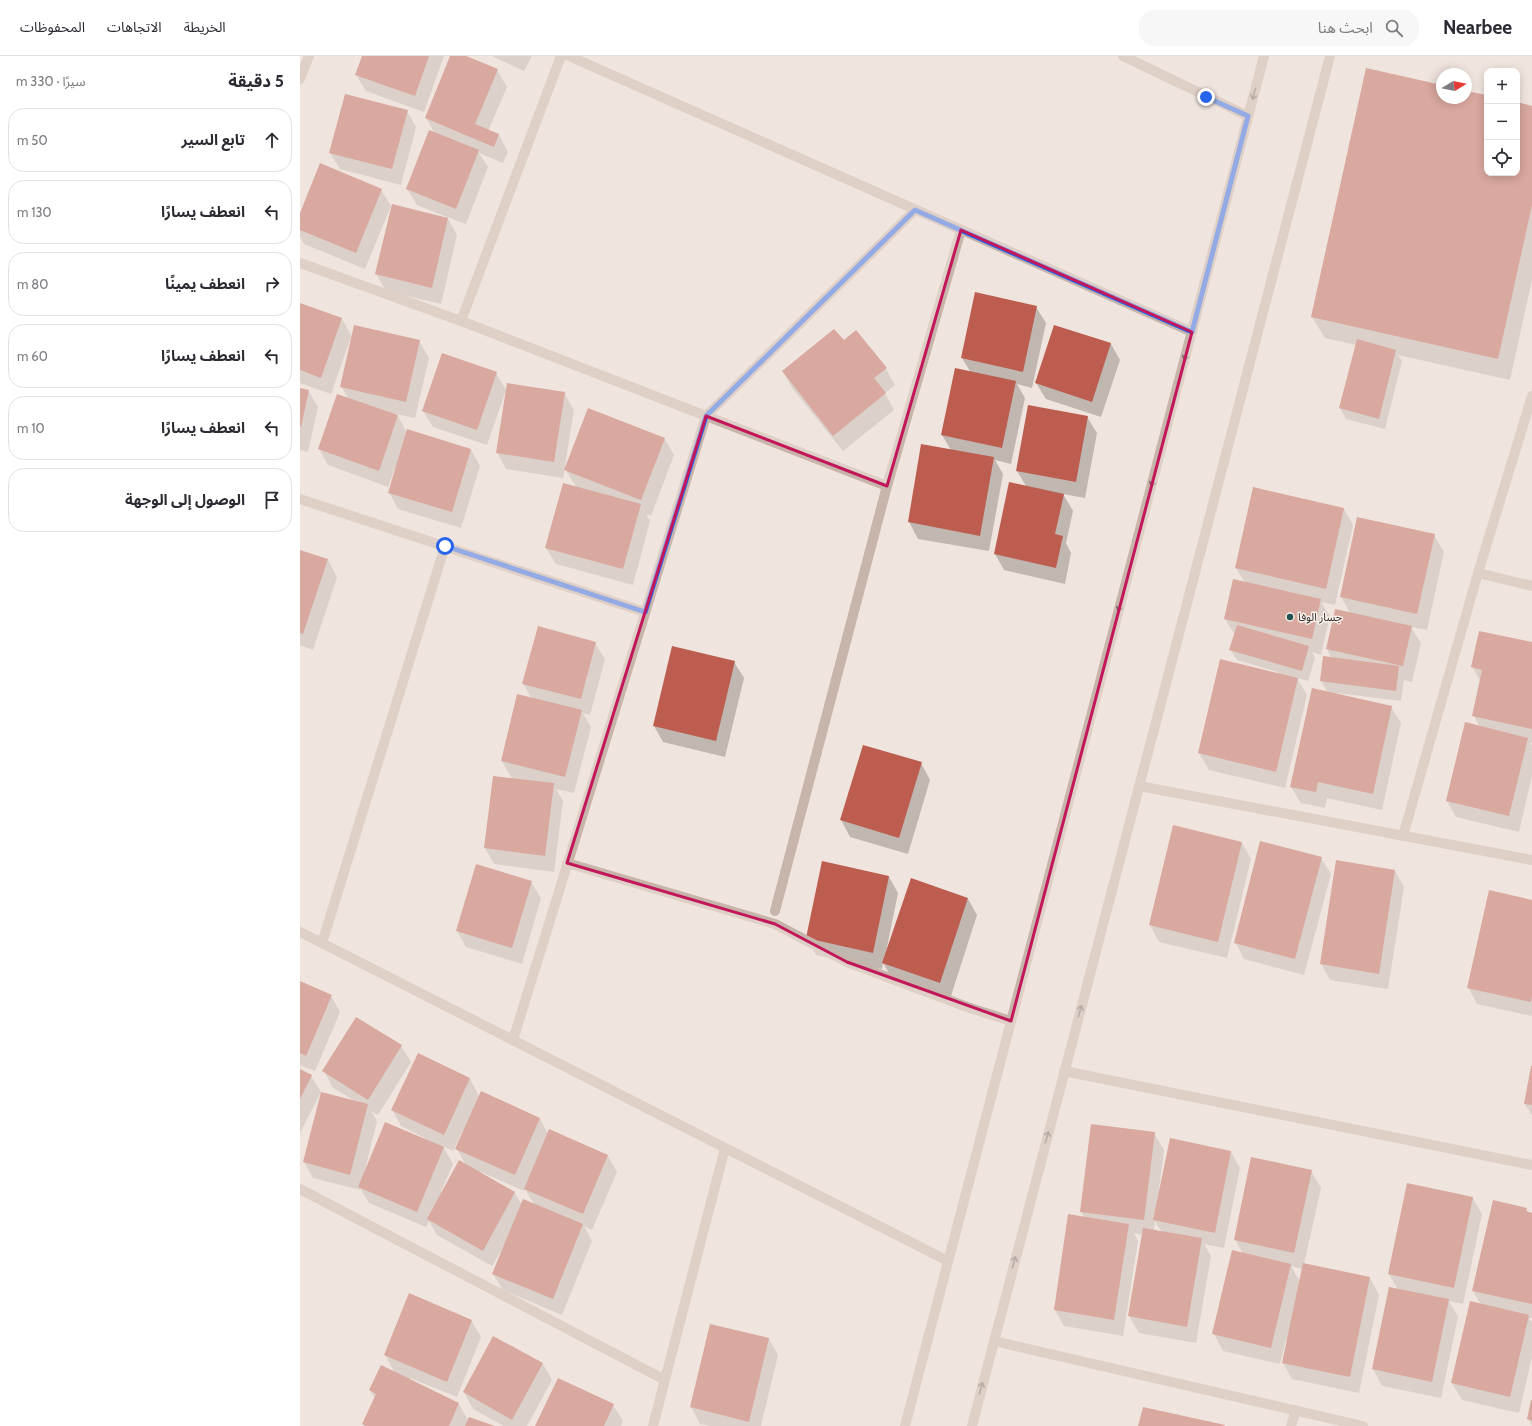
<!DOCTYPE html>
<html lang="ar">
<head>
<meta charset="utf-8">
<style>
	body { margin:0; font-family:Cabin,"Noto Sans Arabic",sans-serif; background:#f7f7f7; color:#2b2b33; direction:rtl }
	.controls { position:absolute; right:12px; top:12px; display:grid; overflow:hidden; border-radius:8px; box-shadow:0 2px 10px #0003 }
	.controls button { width:36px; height:36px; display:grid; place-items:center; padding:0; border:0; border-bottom:1px solid #e1e1e2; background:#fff; color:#2b2b33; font:20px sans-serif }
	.compass { position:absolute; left:1136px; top:12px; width:36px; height:36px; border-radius:50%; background:#fff; box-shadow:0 2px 10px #0003; rotate:80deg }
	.stop { position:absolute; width:12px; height:12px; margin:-9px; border:3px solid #2563eb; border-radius:50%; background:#fff }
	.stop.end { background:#2563eb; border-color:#fff; box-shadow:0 1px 4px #0008 }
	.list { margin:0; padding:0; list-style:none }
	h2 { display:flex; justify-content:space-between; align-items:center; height:52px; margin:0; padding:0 16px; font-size:17px }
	h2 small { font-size:13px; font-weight:400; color:#7c7c81 }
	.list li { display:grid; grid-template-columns:26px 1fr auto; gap:12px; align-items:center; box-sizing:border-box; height:64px; margin:0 8px 8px; padding:0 8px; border:1px solid #e1e1e2; border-radius:16px }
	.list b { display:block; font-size:15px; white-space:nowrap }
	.list em { font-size:13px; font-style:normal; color:#7c7c81 }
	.icon { flex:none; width:22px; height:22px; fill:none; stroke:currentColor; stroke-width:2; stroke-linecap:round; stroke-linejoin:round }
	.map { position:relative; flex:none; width:1232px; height:1370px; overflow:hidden; direction:ltr }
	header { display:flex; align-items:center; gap:24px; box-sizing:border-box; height:56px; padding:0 20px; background:#fff; border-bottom:1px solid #e1e1e2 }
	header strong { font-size:19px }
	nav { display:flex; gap:22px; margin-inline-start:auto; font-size:14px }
	.search { width:280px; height:36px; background:#f7f7f7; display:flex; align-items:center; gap:10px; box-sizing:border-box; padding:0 14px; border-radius:16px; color:#7c7c81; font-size:15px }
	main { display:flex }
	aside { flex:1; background:#fff }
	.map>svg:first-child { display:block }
	.shadow { fill:#0003; fill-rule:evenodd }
	.building { fill:#bc5d50 }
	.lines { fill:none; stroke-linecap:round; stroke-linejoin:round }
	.street { stroke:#c7b4aa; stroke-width:10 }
	.oneway { stroke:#776963 }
	.route { stroke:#2563eb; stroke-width:5 }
	.marked { fill:none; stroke:#c2185b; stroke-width:3; stroke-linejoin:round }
	.poi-dot { fill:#225451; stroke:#f8f0ea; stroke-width:1.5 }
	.labels { text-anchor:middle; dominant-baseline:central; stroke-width:3; stroke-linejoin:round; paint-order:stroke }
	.poi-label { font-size:11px; fill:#362c29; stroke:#f8f0ea; text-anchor:start }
</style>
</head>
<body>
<header>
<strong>Nearbee</strong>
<div class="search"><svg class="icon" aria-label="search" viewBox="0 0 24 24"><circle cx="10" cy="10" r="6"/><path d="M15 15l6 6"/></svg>ابحث هنا</div>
<nav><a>الخريطة</a><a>الاتجاهات</a><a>المحفوظات</a></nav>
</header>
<main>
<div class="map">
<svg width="1232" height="1370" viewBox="0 0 1232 1370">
	<rect width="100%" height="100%" fill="#f0e5de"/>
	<path class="shadow" d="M63 0H144L124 56 66 35 56 19Z
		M151 0H163L197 14 207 31 188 75 199 79 208 96 203 107 179 97 188 111 166 168 147 161 157 179 141 248 86 235 76 218 146 162 147 161 117 149 107 133 135 78 126 62Z
		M192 0H232L224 15Z
		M1142 30V42H1166V36L1187 40V117H1217V47L1232 51V224L1210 324 1098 299 1102 305 1085 373 1046 363 1040 352 1056 289 1025 282 1012 261Z
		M107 55 116 71 101 129 40 113 30 97Z
		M81 134 91 150 65 213 4 188 0 180V159Z
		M0 248 42 263 52 281 119 285 129 302 115 362 92 357V358L98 360 107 377 108 375 171 394 180 410 161 472 98 453 89 436 96 413 95 412 88 431 28 409 19 393 48 342 41 330 52 281H51L31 338 0 327Z
		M736 251 746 267 732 332 717 328 725 342 711 408 695 404 703 418 689 495 618 483 609 466 651 394 642 379 671 317 662 302Z
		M755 270 811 288 820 304 801 361 746 343 736 327Z
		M544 286 586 313 595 329 585 337 594 354 543 395 492 332 483 315Z
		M196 317 206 334 187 389 133 371 123 355Z
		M0 333 8 334 18 351 8 396 0 394Z
		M264 337 274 354 263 422 206 413 197 396Z
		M787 361 797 377 785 442 763 438 773 455 766 487 771 497 765 528 704 514 695 498 726 430 717 415Z
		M364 382 374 399 351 460 346 458 350 465 333 529 256 508 246 492 276 431 266 414Z
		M953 433 1044 453 1053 469 1035 549 1021 546 1030 560 1021 599 1012 596 1015 602 1008 625 997 622 1007 639 985 732 909 714 899 697 921 604 977 618 978 616 937 604 930 593 935 579 925 563 945 527 936 512Z
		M1134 479 1144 496 1127 574 1111 571 1121 587 1112 626 1104 624 1101 645 1037 637 1036 638 1091 651 1101 667 1082 754 1027 742 1025 752 1001 747 991 731 1028 637 1021 625 1032 603 1027 593 1050 557 1041 541Z
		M0 495 28 504 37 521 13 594 0 589Z
		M295 587 305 603 290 659 283 657 291 671 274 737 256 733 263 745 254 816 194 808 185 792 212 723 202 705 232 643 223 627Z
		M1232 587V687L1230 686 1232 690V720L1219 776 1156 761 1147 745 1180 671 1174 660 1181 626 1172 611Z
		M434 606 444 622 425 701 363 686 354 670Z
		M621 707 630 724 608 798 550 781 541 764Z
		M874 770 942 787 951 803 927 902 859 886 850 869Z
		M1021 802 1031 818 1004 919 944 903 935 886Z
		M1095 815 1104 831 1088 933 1030 924 1021 908Z
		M589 821 598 837 586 896 668 843 677 859 650 943 593 924 583 907 582 913 516 899 507 882Z
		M231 826 241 842 222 908 166 891 157 875Z
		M1232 845V960L1177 948 1168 931Z
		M0 926 31 940 40 956 15 1015 0 1009Z
		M101 990 111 1006 78 1059 71 1055 77 1065 65 1114 124 1083 125 1082 101 1070 92 1054 118 999 170 1023 179 1040 240 1063 248 1078 249 1075 308 1100 317 1116 292 1174 284 1170 292 1185 262 1259 203 1234 193 1218 204 1192H203L192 1210 137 1179 129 1165 126 1171 69 1147 60 1132V1134L13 1122 4 1106 55 1045 33 1032 24 1015ZM163 1074 164 1075 157 1093 166 1109 142 1136H141L153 1108 143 1090 153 1095ZM181 1116 224 1135 225 1133 234 1148 222 1149 215 1137 181 1118Z
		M1232 1011V1060L1225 1048Z
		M0 1015 11 1020 21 1036 0 1077Z
		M854 1077 864 1094 859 1133 931 1096 940 1112 924 1192 904 1188 911 1200 896 1287 839 1277 829 1260 843 1179 834 1177 838 1185 823 1280 764 1270 755 1254 784 1161 781 1155ZM855 1165 857 1169 862 1176 854 1175Z
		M1011 1115 1021 1132 1004 1208 1070 1222 1079 1239 1059 1337 992 1323 983 1307 988 1284 986 1283 980 1308 923 1295 914 1278 943 1198 935 1183ZM991 1210 1002 1213 1000 1226Z
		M1172 1141 1182 1158 1163 1248 1149 1245 1158 1261 1141 1342 1082 1330 1073 1313 1089 1232 1098 1234 1089 1218Z
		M1226 1153 1228 1157 1232 1158V1262H1229L1232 1266V1301L1219 1357 1162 1344 1152 1327 1181 1249 1173 1235Z
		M171 1264 181 1281 157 1341 110 1322V1324L159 1348 168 1364 192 1370H64L63 1368 75 1343 70 1334 95 1317 85 1299Z
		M410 1269 469 1283 478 1299 461 1370H410L400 1368 391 1351Z
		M194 1281 243 1308 252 1324 227 1370H204L173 1353 164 1336Z
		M1232 1345V1370L1228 1363Z
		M313 1349 323 1365 321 1370H237Z"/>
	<path class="building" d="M62 0H129L115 40 55 19Z
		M150 0H166L198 13 175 68 199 78 194 91 125 62Z
		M1066 12 1142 29V42H1166V35L1187 39V117H1217V46L1232 50V149L1198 303 1011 261Z
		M45 38 108 54 92 113 29 97Z
		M129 74 179 94 156 153 106 133Z
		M20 107 82 133 56 197 0 174V157Z
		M92 148 148 162 132 232 75 218Z
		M675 236 737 250 723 316 661 302Z
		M0 247 42 262 21 322 0 314Z
		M54 269 120 284 106 346 40 331Z
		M754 269 811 287 792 346 735 327Z
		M534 273 544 284 556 274 587 312 574 322 586 337 533 380 482 315Z
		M1057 283 1096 294 1079 363 1039 352Z
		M142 297 197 316 177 374 122 355Z
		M655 312 716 325 702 392 641 379Z
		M207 327 265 336 254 406 196 397Z
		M0 332 9 334 1 371H0Z
		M37 338 98 359 79 415 18 393Z
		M728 349 788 360 776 426 716 415Z
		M288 352 365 382 341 444 264 414Z
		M107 373 171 393 152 456 88 437Z
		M621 388 694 401 680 480 608 466Z
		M709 426 764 438 755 478 763 480 756 512 694 498Z
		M263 427 341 448 323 513 245 492Z
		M953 431 1044 452 1026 533 935 512Z
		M1057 461 1135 478 1117 558 1040 541Z
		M0 494 28 503 3 578 0 577Z
		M933 523 1021 543 1012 583 924 563Z
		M1035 553 1112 570 1103 610 1026 593Z
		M937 569 1009 590 1002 615 929 594Z
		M238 570 296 586 281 643 222 628Z
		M1179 575 1232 586V673L1172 660 1182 614 1171 611Z
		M372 590 435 605 416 685 353 670Z
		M1023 600 1099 610 1096 635 1020 625Z
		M920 603 998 622 976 716 898 697Z
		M1012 632 1092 650 1073 738 1018 726 1016 736 990 731Z
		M217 638 282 654 265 721 201 705Z
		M1165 666 1228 682 1209 760 1146 745Z
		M563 689 622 706 599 782 540 764Z
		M193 720 254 727 245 800 184 792Z
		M873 769 942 786 918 886 849 869Z
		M960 785 1022 801 995 903 934 887Z
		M1036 804 1095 814 1079 918 1020 908Z
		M522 805 589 820 573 897 506 882Z
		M176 808 232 825 212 892 156 875Z
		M611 822 668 842 640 927 582 907Z
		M1189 834 1232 844V940L1231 946 1167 932Z
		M0 925 32 939 6 1000 0 997Z
		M56 961 102 989 68 1044 22 1015Z
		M118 997 170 1022 144 1079 91 1054Z
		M1231 1010H1232V1049L1224 1048Z
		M0 1013 12 1019 0 1043Z
		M181 1035 240 1062 215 1119 155 1093Z
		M21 1036 68 1048 50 1119 3 1106Z
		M85 1066 144 1091 117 1156 58 1131Z
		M791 1068 855 1076 844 1164 780 1156Z
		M249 1073 308 1099 283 1158 224 1133Z
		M870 1082 931 1095 915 1177 853 1164Z
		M951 1101 1012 1114 994 1197 934 1184Z
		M159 1104 215 1136 183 1195 127 1163Z
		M1107 1127 1173 1141 1154 1232 1088 1218Z
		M223 1143 283 1168 253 1243 192 1218Z
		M1193 1144 1227 1152 1226 1155 1232 1157V1248L1172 1235Z
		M768 1158 829 1168 814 1264 754 1254Z
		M843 1172 902 1182 887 1271 828 1260Z
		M932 1194 991 1208 971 1292 912 1278Z
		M1003 1207 1070 1221 1050 1321 982 1307Z
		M1089 1231 1149 1243 1132 1326 1072 1313Z
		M109 1237 172 1264 147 1326 84 1299Z
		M1170 1245 1229 1259 1210 1341 1151 1327Z
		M410 1268 469 1282 449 1366 390 1351Z
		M193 1280 243 1307 212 1364 163 1336Z
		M81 1309 159 1347 149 1370H66L62 1368 76 1338 69 1334Z
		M258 1322 314 1348 304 1370H235Z
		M1231 1344H1232V1365L1227 1363Z
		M843 1351 925 1369 924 1370H838Z
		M169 1361 195 1370H165Z"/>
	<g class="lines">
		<path class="street" d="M269 0 892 276
			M823 0 948 60
			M0 23 9 0
			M0 207 161 265 587 430 475 855
			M161 265 261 0
			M587 430 661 174
			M0 443 345 556
			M1178 517 1232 530
			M839 730 1232 804
			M1103 780 1178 517 1232 340
			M267 807 475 868 547 906 667 951 711 965
			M0 876 648 1205
			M22 887 145 490
			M213 984 406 360 615 154
			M764 1015 1232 1109
			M0 1133 365 1324
			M694 1285 1063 1370
			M353 1370 425 1092
			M605 1370 964 0
			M672 1370 1030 0
			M991 1370 996 1354"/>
	</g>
	<defs><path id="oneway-shaft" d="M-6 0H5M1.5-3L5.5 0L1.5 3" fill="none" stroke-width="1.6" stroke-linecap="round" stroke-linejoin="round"/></defs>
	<g class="oneway">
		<use href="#oneway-shaft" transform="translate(954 38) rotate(105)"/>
		<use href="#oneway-shaft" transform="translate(886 299) rotate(105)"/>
		<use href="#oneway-shaft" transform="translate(853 425) rotate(105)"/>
		<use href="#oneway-shaft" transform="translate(820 550) rotate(105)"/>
		<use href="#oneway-shaft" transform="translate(780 955) rotate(-75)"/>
		<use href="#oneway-shaft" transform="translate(747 1081) rotate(-75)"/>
		<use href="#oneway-shaft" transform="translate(714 1206) rotate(-75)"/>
		<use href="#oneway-shaft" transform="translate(681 1332) rotate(-75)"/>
	</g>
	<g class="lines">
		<path class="route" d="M145 490 345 556 406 360 615 154 892 276 948 60 906 41"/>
	</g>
	<path d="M0 0H1232V1370H0ZM661 174 892 276 711 965 547 906 475 868 267 807 406 360 587 430Z" fill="#f0e5de" fill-opacity=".55" fill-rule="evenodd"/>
	<path class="marked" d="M661 174 892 276 711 965 547 906 475 868 267 807 406 360 587 430Z"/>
	<circle class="poi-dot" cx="990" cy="561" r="4"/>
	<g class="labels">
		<g class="poi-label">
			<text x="998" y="561">جسار الوفا</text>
		</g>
	</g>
</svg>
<div class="controls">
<button>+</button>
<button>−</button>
<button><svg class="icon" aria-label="locate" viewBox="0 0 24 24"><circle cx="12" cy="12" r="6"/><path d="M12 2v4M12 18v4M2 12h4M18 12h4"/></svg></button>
</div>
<svg class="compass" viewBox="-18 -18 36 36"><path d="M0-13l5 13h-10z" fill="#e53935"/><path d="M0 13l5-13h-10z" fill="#7c7c81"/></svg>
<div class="stop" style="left:145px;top:490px"></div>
<div class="stop end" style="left:906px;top:41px"></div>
</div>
<aside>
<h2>5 دقيقة<small>سيرًا · 330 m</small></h2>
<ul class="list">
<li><svg class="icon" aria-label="ahead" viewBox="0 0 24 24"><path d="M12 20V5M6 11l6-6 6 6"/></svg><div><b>تابع السير</b></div><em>50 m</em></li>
<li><svg class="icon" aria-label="left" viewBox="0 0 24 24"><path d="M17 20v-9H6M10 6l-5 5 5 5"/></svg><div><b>انعطف يسارًا</b></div><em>130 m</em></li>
<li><svg class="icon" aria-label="right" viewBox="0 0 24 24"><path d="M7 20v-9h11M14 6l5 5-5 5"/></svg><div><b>انعطف يمينًا</b></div><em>80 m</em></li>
<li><svg class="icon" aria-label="left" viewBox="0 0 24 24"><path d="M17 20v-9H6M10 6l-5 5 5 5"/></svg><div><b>انعطف يسارًا</b></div><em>60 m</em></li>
<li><svg class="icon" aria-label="left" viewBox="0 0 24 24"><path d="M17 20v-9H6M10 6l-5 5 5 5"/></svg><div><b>انعطف يسارًا</b></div><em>10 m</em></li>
<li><svg class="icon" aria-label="arrive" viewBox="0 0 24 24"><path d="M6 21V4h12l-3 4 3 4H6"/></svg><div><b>الوصول إلى الوجهة</b></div></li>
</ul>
</aside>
</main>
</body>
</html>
